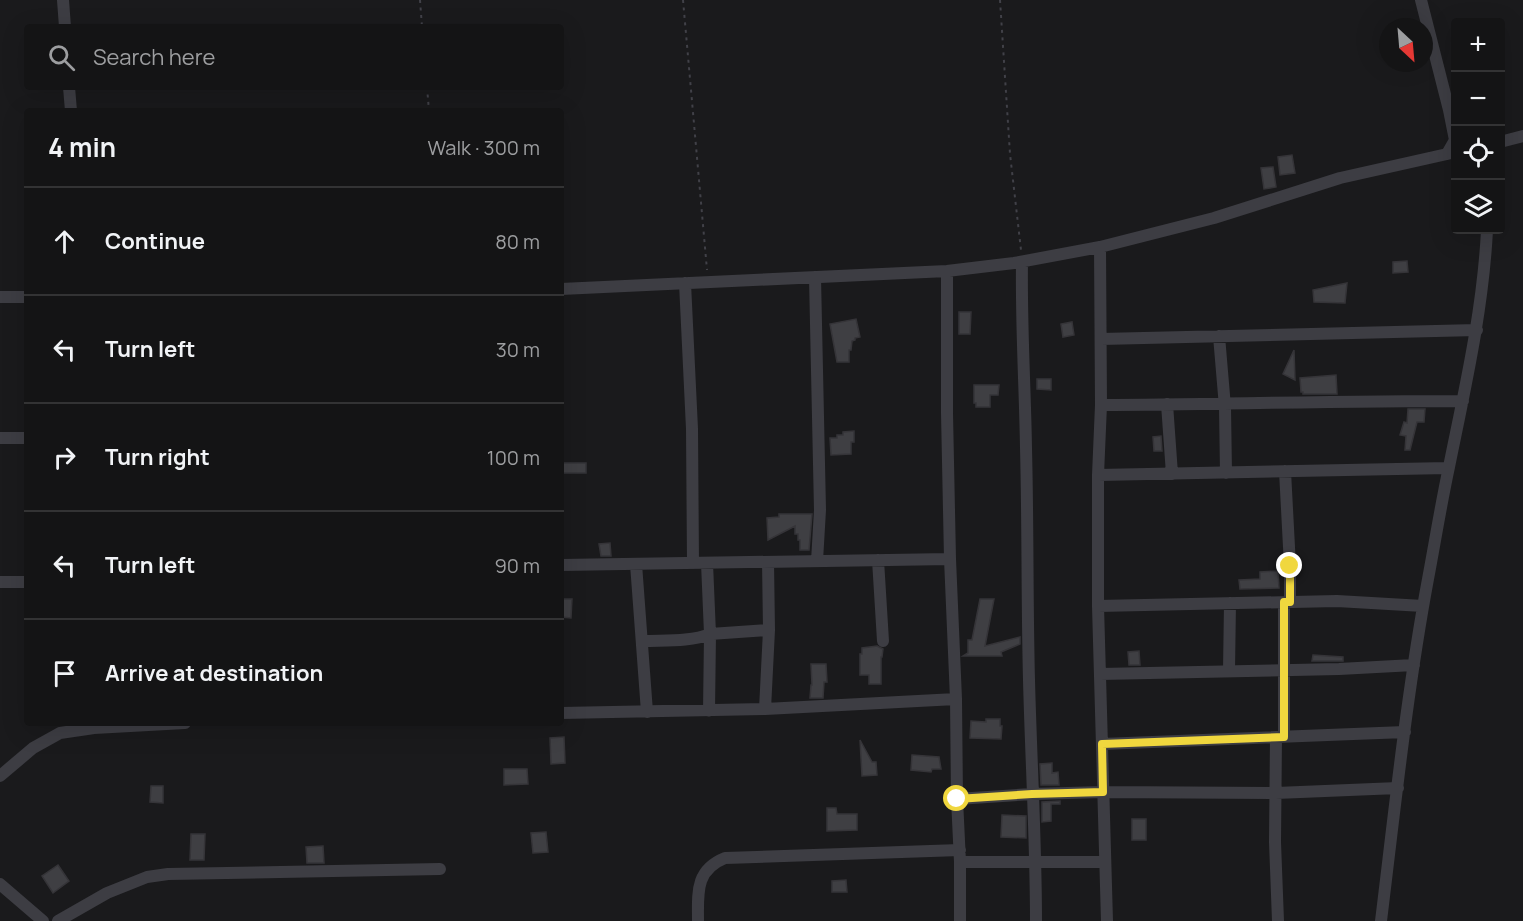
<!DOCTYPE html>
<html lang="en">
<head>
<meta charset="utf-8">
<style>
	body { margin:0; font-family:Manrope,sans-serif; background:#1d1d1e; color:#f1f3f6 }
	.controls { position:absolute; right:18px; top:18px; display:grid; overflow:hidden; border-radius:6px; box-shadow:0 6px 24px #0002 }
	.controls button { width:54px; height:54px; display:grid; place-items:center; padding:0; border:0; border-bottom:2px solid #333334; background:#141415; color:#f1f3f6; font:30px sans-serif }
	.compass { position:absolute; left:1379px; top:18px; width:54px; height:54px; border-radius:50%; background:#141415; box-shadow:0 6px 24px #0002; rotate:154deg }
	.stop { position:absolute; width:18px; height:18px; margin:-14px; border:4px solid #f0d73e; border-radius:50%; background:#fff }
	.stop.end { background:#f0d73e; border-color:#fff; box-shadow:0 2px 6px #0008 }
	.list { margin:0; padding:0; list-style:none }
	h2 { display:flex; justify-content:space-between; align-items:center; height:78px; margin:0; padding:0 24px; font-size:26px }
	h2 small { font-size:20px; font-weight:400; color:#9d9ea0 }
	.list li { display:grid; grid-template-columns:39px 1fr auto; gap:18px; align-items:center; box-sizing:border-box; height:108px; padding:0 24px; border-top:2px solid #333334 }
	.list b { display:block; font-size:22px; white-space:nowrap }
	.list em { font-size:20px; font-style:normal; color:#9d9ea0 }
	.icon { flex:none; width:33px; height:33px; fill:none; stroke:currentColor; stroke-width:2; stroke-linecap:round; stroke-linejoin:round }
	.map { position:relative; flex:none; width:1523px; height:921px; overflow:hidden }
	.search { position:absolute; background:#141415; box-shadow:0 6px 24px #0002; left:24px; top:24px; width:540px; height:66px; display:flex; align-items:center; gap:15px; box-sizing:border-box; padding:0 21px; border-radius:6px; color:#9d9ea0; font-size:22px }
	.panel { position:absolute; background:#141415; box-shadow:0 6px 24px #0002; left:24px; top:108px; width:540px; height:618px; border-radius:6px }
	.map>svg:first-child { display:block }
	.building { fill:#3f3f43; stroke:#353438; stroke-width:1.5 }
	.lines { fill:none; stroke-linecap:round; stroke-linejoin:round }
	.path { stroke:#414148; stroke-width:2; stroke-dasharray:3 4.5; stroke-linecap:butt }
	.minor { stroke:#3d3d43; stroke-width:12 }
	.route { stroke:#f0d73e; stroke-width:8 }
</style>
</head>
<body>
<div class="map">
<svg width="1523" height="921" viewBox="0 0 1523 921">
	<rect width="100%" height="100%" fill="#1a1a1c"/>
	<path class="building" d="M1292 155 1295 173 1280 175 1278 157Z
		M1273 167 1276 187 1264 189 1261 168Z
		M1407 261 1408 272 1393 273V262Z
		M1347 283 1345 303 1314 302 1313 290Z
		M959 312H971L970 334H959Z
		M856 319 860 337 855 338V340L852 341 851 350H849V362H837L830 324Z
		M1072 322 1074 335 1063 337 1061 324Z
		M1294 350 1295 380 1283 374Z
		M1336 375 1337 394H1303V392H1301L1300 378Z
		M1037 379H1051V390L1037 389Z
		M974 385H999L998 395H990V407H976V403H974Z
		M1408 409H1425L1424 422H1417L1410 450H1405L1406 436 1400 435 1404 422 1407 423Z
		M854 431V442H851V454L831 455 830 438H837V435H843V432Z
		M1161 436 1162 451H1154L1153 437Z
		M561 463H586V473H561Z
		M779 514H812L809 550H800V540H798V534H795V526L768 540 767 518 779 517Z
		M610 543 611 556H601L599 544Z
		M1278 571 1279 588 1240 589 1239 580 1260 579V572Z
		M561 599H572L571 618 561 617Z
		M980 599H994L985 646 1020 637V644L1001 652 1002 656H963L968 653V640H972Z
		M877 646 883 649 882 657H881V684H869V675H860V654H862V648Z
		M1139 651 1140 665H1129L1128 652Z
		M1313 655 1343 657V661H1312Z
		M811 664H826L827 682H824L823 698H810L811 685H812Z
		M986 719H1000V726H1002L1001 739 970 738 971 721 986 722Z
		M564 737 565 763 551 764 550 738Z
		M860 740 872 762H876L877 775 862 776Z
		M912 755 939 757 941 769H932L931 772 911 770Z
		M1052 763V773L1058 772 1059 785H1041L1040 764Z
		M504 769H527L528 784 504 785Z
		M151 786H163V803L150 802Z
		M1060 801V804H1051V821L1042 822V802Z
		M827 808H836L837 814H857V830L827 831Z
		M1002 815 1026 816V838L1001 837Z
		M1132 819H1146V840H1132Z
		M546 832 548 852 533 853 531 833Z
		M191 834H205L204 860H190Z
		M323 846 324 863H307L306 847Z
		M58 865 69 881 53 893 42 876Z
		M846 880 847 892H832V881Z"/>
	<g class="lines">
		<path class="path" d="M420 0 422 27
			M683 0 707 270
			M1000 0 1010 154 1021 250
			M427 87 429 111"/>
		<path class="minor" d="M63 0 65 27
			M1421 0 1449 110 1455 140 1447 154
			M69 87 71 111
			M1500 142 1523 136
			M1100 247 1101 405 1098 475V606L1107 921
			M1022 262C1021 324 1025 386 1026 448 1028 525 1027 603 1029 680 1031 760 1036 841 1036 921
			M947 271V413L950 559 956 699 957 799 960 862V921
			M815 277 820 510 817 561
			M685 283 692 429 693 563
			M561 289 947 271 1014 263 1100 247 1214 218 1340 178 1456 152
			M0 297H27
			M1219 336 1225 407 1226 473
			M1101 339 1477 330
			M1167 404 1172 474
			M1101 405C1222 404 1342 401 1463 401
			M0 438H27
			M1285 471 1290 566V602
			M1098 475 1448 468
			M878 560 883 641
			M707 563 710 634 709 711
			M636 564 647 712
			M561 565 950 559
			M0 582H27
			M1098 606 1337 601 1423 606
			M643 641C665 640 690 642 710 634L769 630
			M1229 670 1230 603
			M1100 674 1339 669 1414 665
			M765 709 769 630 768 562
			M561 713 765 709 956 699
			M1276 737 1275 842 1278 921
			M1284 737V602
			M1102 744 1405 732
			M0 776 33 748 60 733 94 728 185 723
			M957 799 1032 794 1103 792 1276 793 1398 788
			M960 862H1105
			M0 884 43 921
			M58 921 107 893 147 877 168 874 440 869
			M698 921C698 893 695 870 725 858L960 850
			M1381 921C1395 807 1407 692 1428 579 1435 542 1441 504 1449 467 1465 388 1483 310 1487 230"/>
	</g>
	<g class="lines">
		<path class="route" d="M957 799 1032 794 1103 792 1102 744 1284 737V602H1290V566"/>
	</g>
</svg>
<div class="controls">
<button>+</button>
<button>−</button>
<button><svg class="icon" aria-label="locate" viewBox="0 0 24 24"><circle cx="12" cy="12" r="6"/><path d="M12 2v4M12 18v4M2 12h4M18 12h4"/></svg></button>
<button><svg class="icon" aria-label="layers" viewBox="0 0 24 24"><path d="M12 4l9 5-9 5-9-5zM3 14l9 5 9-5"/></svg></button>
</div>
<svg class="compass" viewBox="-18 -18 36 36"><path d="M0-13l5 13h-10z" fill="#e53935"/><path d="M0 13l5-13h-10z" fill="#9d9ea0"/></svg>
<div class="stop" style="left:957px;top:799px"></div>
<div class="stop end" style="left:1290px;top:566px"></div>
<div class="search"><svg class="icon" aria-label="search" viewBox="0 0 24 24"><circle cx="10" cy="10" r="6"/><path d="M15 15l6 6"/></svg>Search here</div>
<section class="panel">
<h2>4 min<small>Walk · 300 m</small></h2>
<ul class="list">
<li><svg class="icon" aria-label="ahead" viewBox="0 0 24 24"><path d="M12 20V5M6 11l6-6 6 6"/></svg><div><b>Continue</b></div><em>80 m</em></li>
<li><svg class="icon" aria-label="left" viewBox="0 0 24 24"><path d="M17 20v-9H6M10 6l-5 5 5 5"/></svg><div><b>Turn left</b></div><em>30 m</em></li>
<li><svg class="icon" aria-label="right" viewBox="0 0 24 24"><path d="M7 20v-9h11M14 6l5 5-5 5"/></svg><div><b>Turn right</b></div><em>100 m</em></li>
<li><svg class="icon" aria-label="left" viewBox="0 0 24 24"><path d="M17 20v-9H6M10 6l-5 5 5 5"/></svg><div><b>Turn left</b></div><em>90 m</em></li>
<li><svg class="icon" aria-label="arrive" viewBox="0 0 24 24"><path d="M6 21V4h12l-3 4 3 4H6"/></svg><div><b>Arrive at destination</b></div></li>
</ul>
</section>
</div>
</body>
</html>
